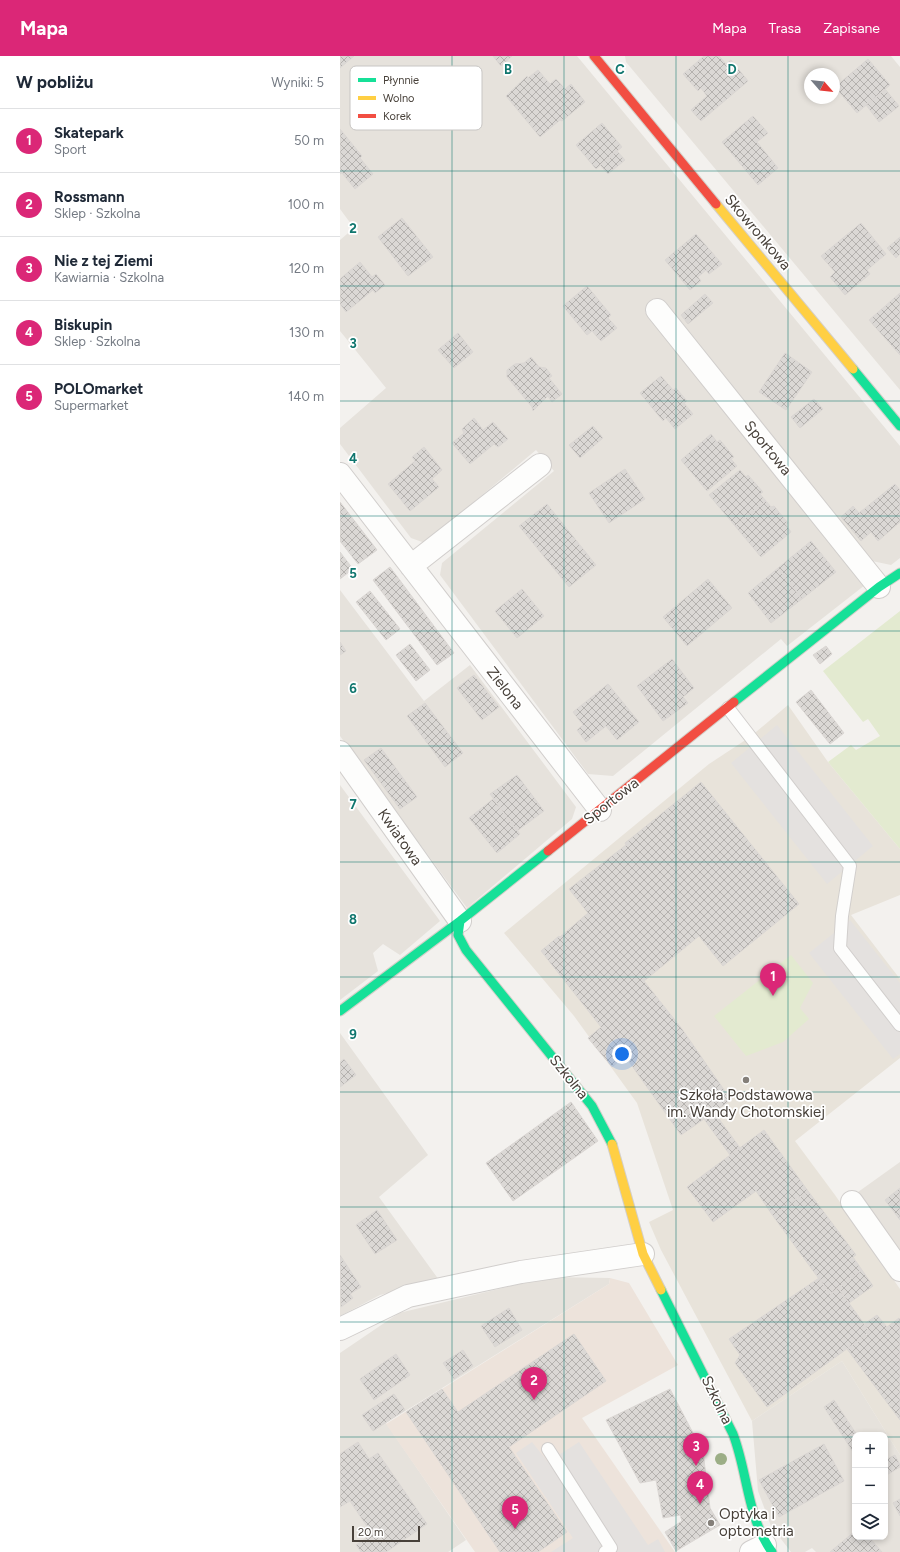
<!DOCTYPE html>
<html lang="pl">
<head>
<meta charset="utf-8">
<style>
	body { margin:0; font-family:Figtree,sans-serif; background:#f2f2f3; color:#1f2937 }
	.controls { position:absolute; right:12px; bottom:12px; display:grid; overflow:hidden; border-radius:8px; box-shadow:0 2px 6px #0003 }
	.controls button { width:36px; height:36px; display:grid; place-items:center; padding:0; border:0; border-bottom:1px solid #e0e1e3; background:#fff; color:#1f2937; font:20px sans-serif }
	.compass { position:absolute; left:464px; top:12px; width:36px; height:36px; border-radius:50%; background:#fff; box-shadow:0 2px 6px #0003; rotate:118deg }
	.scale { position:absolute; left:12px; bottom:10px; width:68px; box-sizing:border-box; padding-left:4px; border:2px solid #48413a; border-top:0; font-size:11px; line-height:14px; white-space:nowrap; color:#48413a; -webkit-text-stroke:3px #fff; paint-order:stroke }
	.you { position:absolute; left:282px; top:998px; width:14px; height:14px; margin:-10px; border:3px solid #fff; border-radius:50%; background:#1a73e8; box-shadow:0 0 0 6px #1a73e833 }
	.badge { display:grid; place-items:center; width:26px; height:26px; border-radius:50%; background:#db2777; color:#fff; font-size:13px; font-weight:700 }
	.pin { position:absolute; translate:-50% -33px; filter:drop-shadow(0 1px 2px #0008) }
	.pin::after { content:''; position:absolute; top:21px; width:14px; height:12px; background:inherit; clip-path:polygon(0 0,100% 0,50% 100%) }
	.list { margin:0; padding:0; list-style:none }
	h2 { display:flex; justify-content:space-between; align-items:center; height:52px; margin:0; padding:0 16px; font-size:17px }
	h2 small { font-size:13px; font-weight:400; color:#747a83 }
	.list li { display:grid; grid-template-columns:26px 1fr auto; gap:12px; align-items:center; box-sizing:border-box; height:64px; padding:0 16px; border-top:1px solid #e0e1e3 }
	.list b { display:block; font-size:15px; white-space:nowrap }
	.list p { margin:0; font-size:13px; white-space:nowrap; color:#747a83 }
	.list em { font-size:13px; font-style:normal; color:#747a83 }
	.icon { flex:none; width:22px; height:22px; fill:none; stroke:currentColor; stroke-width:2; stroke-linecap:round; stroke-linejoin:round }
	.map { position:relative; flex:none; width:560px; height:1496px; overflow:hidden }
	header { display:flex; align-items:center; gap:24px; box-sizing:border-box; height:56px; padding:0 20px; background:#db2777; color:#fff }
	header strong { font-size:19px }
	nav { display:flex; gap:22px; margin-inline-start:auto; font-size:14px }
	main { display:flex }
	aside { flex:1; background:#fff }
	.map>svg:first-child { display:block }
	.residential { fill:#e6e2dc; fill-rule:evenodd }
	.commercial { fill:#ede3db }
	.education { fill:#e8e3da }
	.green { fill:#e3ead0 }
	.parking { fill:#e4e1df }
	.building { fill:url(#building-cross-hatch); stroke:#dbd7d4 }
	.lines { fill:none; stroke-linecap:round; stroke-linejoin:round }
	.lane-casing { stroke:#d1cecc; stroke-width:14 }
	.street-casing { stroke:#d1cecc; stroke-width:24 }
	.fast-casing { stroke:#d4cfc8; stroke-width:11 }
	.slow-casing { stroke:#d4cfc8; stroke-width:11 }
	.jam-casing { stroke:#d4cfc8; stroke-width:11 }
	.lane { stroke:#fdfdfc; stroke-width:12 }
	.street { stroke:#fdfdfc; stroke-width:22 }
	.fast { stroke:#16e098; stroke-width:9 }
	.slow { stroke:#ffcf43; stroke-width:9 }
	.jam { stroke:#f24e42; stroke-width:9 }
	.tree { fill:#9cae86 }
	.grid { fill:none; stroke:#0f766e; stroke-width:1; stroke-opacity:0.55 }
	.poi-dot { fill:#847f79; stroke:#fff; stroke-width:1.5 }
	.labels { text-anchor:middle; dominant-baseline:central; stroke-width:3.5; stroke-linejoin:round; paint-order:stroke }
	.street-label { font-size:15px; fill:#48413a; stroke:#fff }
	.poi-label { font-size:15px; fill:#48413a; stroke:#fff }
	.key { fill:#fff; stroke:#c8c6c4; stroke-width:1 }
	.key-label { font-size:11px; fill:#48413a }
	.grid-label { font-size:13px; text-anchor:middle; font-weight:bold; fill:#0f766e; stroke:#fff; stroke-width:3.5; stroke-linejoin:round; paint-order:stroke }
</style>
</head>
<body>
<header>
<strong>Mapa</strong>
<nav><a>Mapa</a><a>Trasa</a><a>Zapisane</a></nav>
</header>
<main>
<aside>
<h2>W pobliżu<small>Wyniki: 5</small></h2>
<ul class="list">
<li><span class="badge">1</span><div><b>Skatepark</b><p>Sport</p></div><em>50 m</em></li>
<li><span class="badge">2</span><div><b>Rossmann</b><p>Sklep · Szkolna</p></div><em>100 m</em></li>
<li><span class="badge">3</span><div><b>Nie z tej Ziemi</b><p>Kawiarnia · Szkolna</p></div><em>120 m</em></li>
<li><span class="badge">4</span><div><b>Biskupin</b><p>Sklep · Szkolna</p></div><em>130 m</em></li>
<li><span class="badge">5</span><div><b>POLOmarket</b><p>Supermarket</p></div><em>140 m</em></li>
</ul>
</aside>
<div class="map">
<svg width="560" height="1496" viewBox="0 0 560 1496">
	<defs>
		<pattern id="building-cross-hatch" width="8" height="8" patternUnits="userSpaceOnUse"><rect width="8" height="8" fill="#dbd8d5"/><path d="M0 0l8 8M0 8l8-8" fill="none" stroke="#b4b1ae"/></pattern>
	</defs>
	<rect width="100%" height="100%" fill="#f3f1ee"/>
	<path class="residential" d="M0 0H237L560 390V502L551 509 532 505 317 246 305 256 525 529 447 590 441 583 273 720 248 718 100 519 102 507 214 415 196 394 85 487 71 482 0 388V372L46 332 0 275V184L14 172 0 153Z
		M285 0H551L560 11V334L286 6ZM470 18H494V42H470Z
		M0 534 84 645 130 609 236 751 232 763 127 852 0 680Z
		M0 729 100 865 60 899 43 888 33 897 38 915 0 944Z
		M0 977 88 1099 39 1141 99 1224 40 1239 0 1260Z
		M560 1106V1196L518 1136Z
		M209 1221 270 1222 269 1228 46 1367 126 1484 108 1496H0V1297L59 1257Z
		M502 1305 560 1399V1496H476L472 1492 465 1496H451L431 1470 418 1435 412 1365ZM515 1379H545V1481H515Z"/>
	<path class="commercial" d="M270 1222 289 1227 338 1309 242 1362 335 1496H135L46 1368 269 1228Z"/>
	<path class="education" d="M448 649 488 706 560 793V839L511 859 560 923V1002L455 1085 495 1139 560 1233V1399L502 1305 412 1365 321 1194 309 1166 333 1154 297 1047 234 960 164 877 369 708 410 681Z"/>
	<path class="green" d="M560 555V793L488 706 511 689 516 694 540 680 528 663 523 666 483 615Z
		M451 899 473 927 460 952 469 963 443 986 406 1000 374 960Z"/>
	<path class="parking" d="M437 669 533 790 487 828 391 707Z
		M510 864 560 927V998L553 1003 469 897Z
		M192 1386 208 1406 239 1386 308 1489 318 1483 325 1496H211L233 1482 176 1397Z"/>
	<path class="building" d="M0 0H14L0 12Z
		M153 0H172L161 10Z
		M364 0H379L386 8 391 4 408 25 361 65 351 54 367 40 361 32 358 35 343 18Z
		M528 3 550 29 517 57 495 31Z
		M198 14 210 28 216 23 225 33 231 28 245 46 222 65 220 64 200 81 166 40 187 20 188 22Z
		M545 33 559 50 539 66 526 49Z
		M413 60 428 77 417 86 438 112 418 129 382 86Z
		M262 67 282 91 256 113 236 89Z
		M0 73 22 100 20 102 33 118 15 133 2 117 0 118Z
		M277 95 285 104 268 118 260 109Z
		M62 162 93 201 68 220 38 181Z
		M521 167 546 198 527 214 530 218 505 239 490 221 495 216 481 200Z
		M356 178 382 208 369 218 366 214 358 221 361 225 350 234 325 204Z
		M560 181V198L556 202 547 192Z
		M20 206 32 221 36 218 45 229 35 237 33 234 6 256 0 248V223Z
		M247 230 271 259 268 262 277 272 261 285 252 275 247 279 223 250Z
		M560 237V299L529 264Z
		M365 238 373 247 348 268 341 259Z
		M118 277 133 296 114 312 98 294Z
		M445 297 472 316 446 354 419 336Z
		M191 301 199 311 206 312 212 320 209 322 222 338 212 346 208 340 193 355 192 351 167 321V314L175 308 184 307Z
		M321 320 333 334 336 332 347 345 344 347 353 358 335 373 326 362 323 365 300 337Z
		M474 343 483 353 460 372 451 361Z
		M134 362 143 374 153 366 168 383 158 391 154 388 130 408 112 387 124 377 122 373Z
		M253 370 263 382 240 402 229 389Z
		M371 378 377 386 380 384 394 401 391 403 397 410 367 435 341 404Z
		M84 391 102 414 92 423 99 431 70 455 48 428 75 405 72 401Z
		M285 413 305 443 269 467 249 437Z
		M400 414 406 421 408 419 423 436 420 438 426 445 395 470 369 439Z
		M555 428 560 434V466L538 485 531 476 521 485 501 461 513 450 519 457Z
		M426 445 431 451 434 450 448 467 446 469 451 476 421 501 395 470Z
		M0 446 37 494 18 508 0 485Z
		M207 448 256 509 229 531 179 470Z
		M471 485 496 516 462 543 438 512Z
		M0 496 13 513 0 523Z
		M50 511 114 597 97 609 33 524Z
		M438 512 462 543 431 567 408 537Z
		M368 523 392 552 347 590 323 561Z
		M182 533 204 560 177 582 155 555Z
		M30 535 60 573 46 584 16 546Z
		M0 586 6 595 0 599Z
		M70 588 90 614 76 625 56 599Z
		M486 590 492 598 480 608 473 599Z
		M332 603 354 632 343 641 348 647 323 665 297 630Z
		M134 619 159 651 142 664 117 632Z
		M268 628 299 666 277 684 266 670 246 686 237 674 243 669 233 656Z
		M471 634 504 677 490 688 456 646Z
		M85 647 123 697 105 711 67 660Z
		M41 692 77 741 60 753 24 704Z
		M177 719 204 755 177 775 150 738Z
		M361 726 459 848 383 910 359 880 304 925 342 973 391 1044 374 1056 400 1092 390 1099 364 1063 341 1079 285 1000 272 1011 248 982 261 971 201 895 219 880 220 881 248 857 229 833 286 789 285 787Z
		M153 743 180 778 157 797 129 762Z
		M4 1003 16 1019 0 1031V1006Z
		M231 1046 258 1085 173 1145 146 1107Z
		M424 1074 468 1135 433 1160 416 1135 373 1166 347 1131Z
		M560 1132V1164L545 1144Z
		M468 1135 516 1199 513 1201 522 1214 490 1238 433 1160Z
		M37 1154 57 1184 35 1198 16 1169Z
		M0 1199 21 1231 10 1238 13 1242 1 1251Z
		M522 1214 533 1230 509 1247 498 1232Z
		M479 1222 490 1238 498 1232 530 1276 427 1351 395 1307 400 1299 389 1283Z
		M169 1252 182 1274 155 1291 141 1270Z
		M537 1259 547 1271 559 1262 560 1263V1364L507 1293 530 1276 524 1268Z
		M234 1278 266 1325 169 1391 227 1476 198 1496H160L66 1356 102 1333 118 1356Z
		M123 1294 133 1310 114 1323 103 1307Z
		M56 1298 70 1319 34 1344 20 1323Z
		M330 1333 363 1396 370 1452 380 1469 336 1495 325 1476 342 1465 340 1459 323 1462 316 1424 300 1427 266 1364Z
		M54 1338 65 1354 33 1375 22 1359Z
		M494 1344 517 1379H515V1399L484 1351Z
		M18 1386 29 1403 38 1397 87 1468 46 1496H21L16 1489 32 1478 10 1445 0 1451V1398Z
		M484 1388 504 1425 439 1461 419 1424Z
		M555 1399 560 1409V1411L545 1420V1404Z
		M560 1443V1460L553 1447Z
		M515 1475V1481H529L542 1496H490Z"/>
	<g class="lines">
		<defs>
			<path id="lane" d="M388 652 510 810 502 860 500 892 560 969
				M208 1393 271 1492 265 1496"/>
			<path id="street" d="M317 254 539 531
				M0 418 260 754
				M71 510 200 409
				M0 696 120 865
				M512 1146 560 1214
				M0 1273 68 1240 181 1216 303 1198
				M411 1496 425 1489"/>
			<path id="fast" d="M513 313 560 370
				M394 646 539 531 560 517
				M120 865 118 879 126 894 252 1050 272 1088
				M0 955 120 865 208 795
				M321 1234 393 1378C408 1417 407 1462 432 1496"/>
			<path id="slow" d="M376 148 513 313
				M272 1088 303 1198 321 1234"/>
			<path id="jam" d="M254 0 376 148
				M208 795 394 646"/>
		</defs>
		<use href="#lane" class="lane-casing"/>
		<use href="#street" class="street-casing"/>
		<use href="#fast" class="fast-casing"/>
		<use href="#slow" class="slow-casing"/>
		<use href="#jam" class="jam-casing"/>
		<use href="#lane" class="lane"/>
		<use href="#street" class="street"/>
		<use href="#fast" class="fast"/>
		<use href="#slow" class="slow"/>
		<use href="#jam" class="jam"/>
	</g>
	<circle class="tree" cx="381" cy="1403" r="6"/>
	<path class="grid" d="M112 0V1496M224 0V1496M336 0V1496M448 0V1496M0 115H560M0 230H560M0 345H560M0 460H560M0 575H560M0 690H560M0 806H560M0 921H560M0 1036H560M0 1151H560M0 1266H560M0 1381H515M545 1381H560"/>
	<g class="poi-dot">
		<circle cx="406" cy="1024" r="4"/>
		<circle cx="371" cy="1467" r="4"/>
	</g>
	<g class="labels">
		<g class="street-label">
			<text transform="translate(418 176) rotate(50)">Skowronkowa</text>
			<text transform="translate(428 392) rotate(51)">Sportowa</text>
			<text transform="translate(165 632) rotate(52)">Zielona</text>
			<text transform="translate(271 745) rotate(-38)">Sportowa</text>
			<text transform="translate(60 781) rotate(55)">Kwiatowa</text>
			<text transform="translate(229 1021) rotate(51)">Szkolna</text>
			<text transform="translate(377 1344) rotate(64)">Szkolna</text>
		</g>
		<g class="poi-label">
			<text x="406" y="1039">Szkoła Podstawowa<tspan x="406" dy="17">im. Wandy Chotomskiej</tspan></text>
			<text x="379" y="1458" text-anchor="start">Optyka i<tspan x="379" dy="17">optometria</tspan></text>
		</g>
	</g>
	<rect x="10" y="10" width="132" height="64" rx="6" class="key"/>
	<rect x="18" y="22" width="18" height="4" fill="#16e098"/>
	<rect x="18" y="40" width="18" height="4" fill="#ffcf43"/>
	<rect x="18" y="58" width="18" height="4" fill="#f24e42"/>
	<g class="key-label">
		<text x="43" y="28">Płynnie</text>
		<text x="43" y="46">Wolno</text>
		<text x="43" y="64">Korek</text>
	</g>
	<g class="grid-label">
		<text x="168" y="18">B</text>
		<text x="280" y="18">C</text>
		<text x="392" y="18">D</text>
		<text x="13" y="177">2</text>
		<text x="13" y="292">3</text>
		<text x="13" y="407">4</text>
		<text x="13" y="522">5</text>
		<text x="13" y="637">6</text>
		<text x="13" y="753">7</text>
		<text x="13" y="868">8</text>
		<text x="13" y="983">9</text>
	</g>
</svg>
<div class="controls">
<button>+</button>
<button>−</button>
<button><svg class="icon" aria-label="layers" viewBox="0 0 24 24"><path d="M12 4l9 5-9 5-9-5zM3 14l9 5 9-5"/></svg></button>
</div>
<svg class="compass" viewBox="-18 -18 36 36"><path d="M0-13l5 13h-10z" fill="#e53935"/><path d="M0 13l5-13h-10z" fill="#747a83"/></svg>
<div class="scale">20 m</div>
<div class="you"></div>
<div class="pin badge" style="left:433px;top:940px">1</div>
<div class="pin badge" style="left:194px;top:1344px">2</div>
<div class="pin badge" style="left:356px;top:1410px">3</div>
<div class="pin badge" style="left:360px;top:1448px">4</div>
<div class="pin badge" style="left:175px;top:1473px">5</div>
</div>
</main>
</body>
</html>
